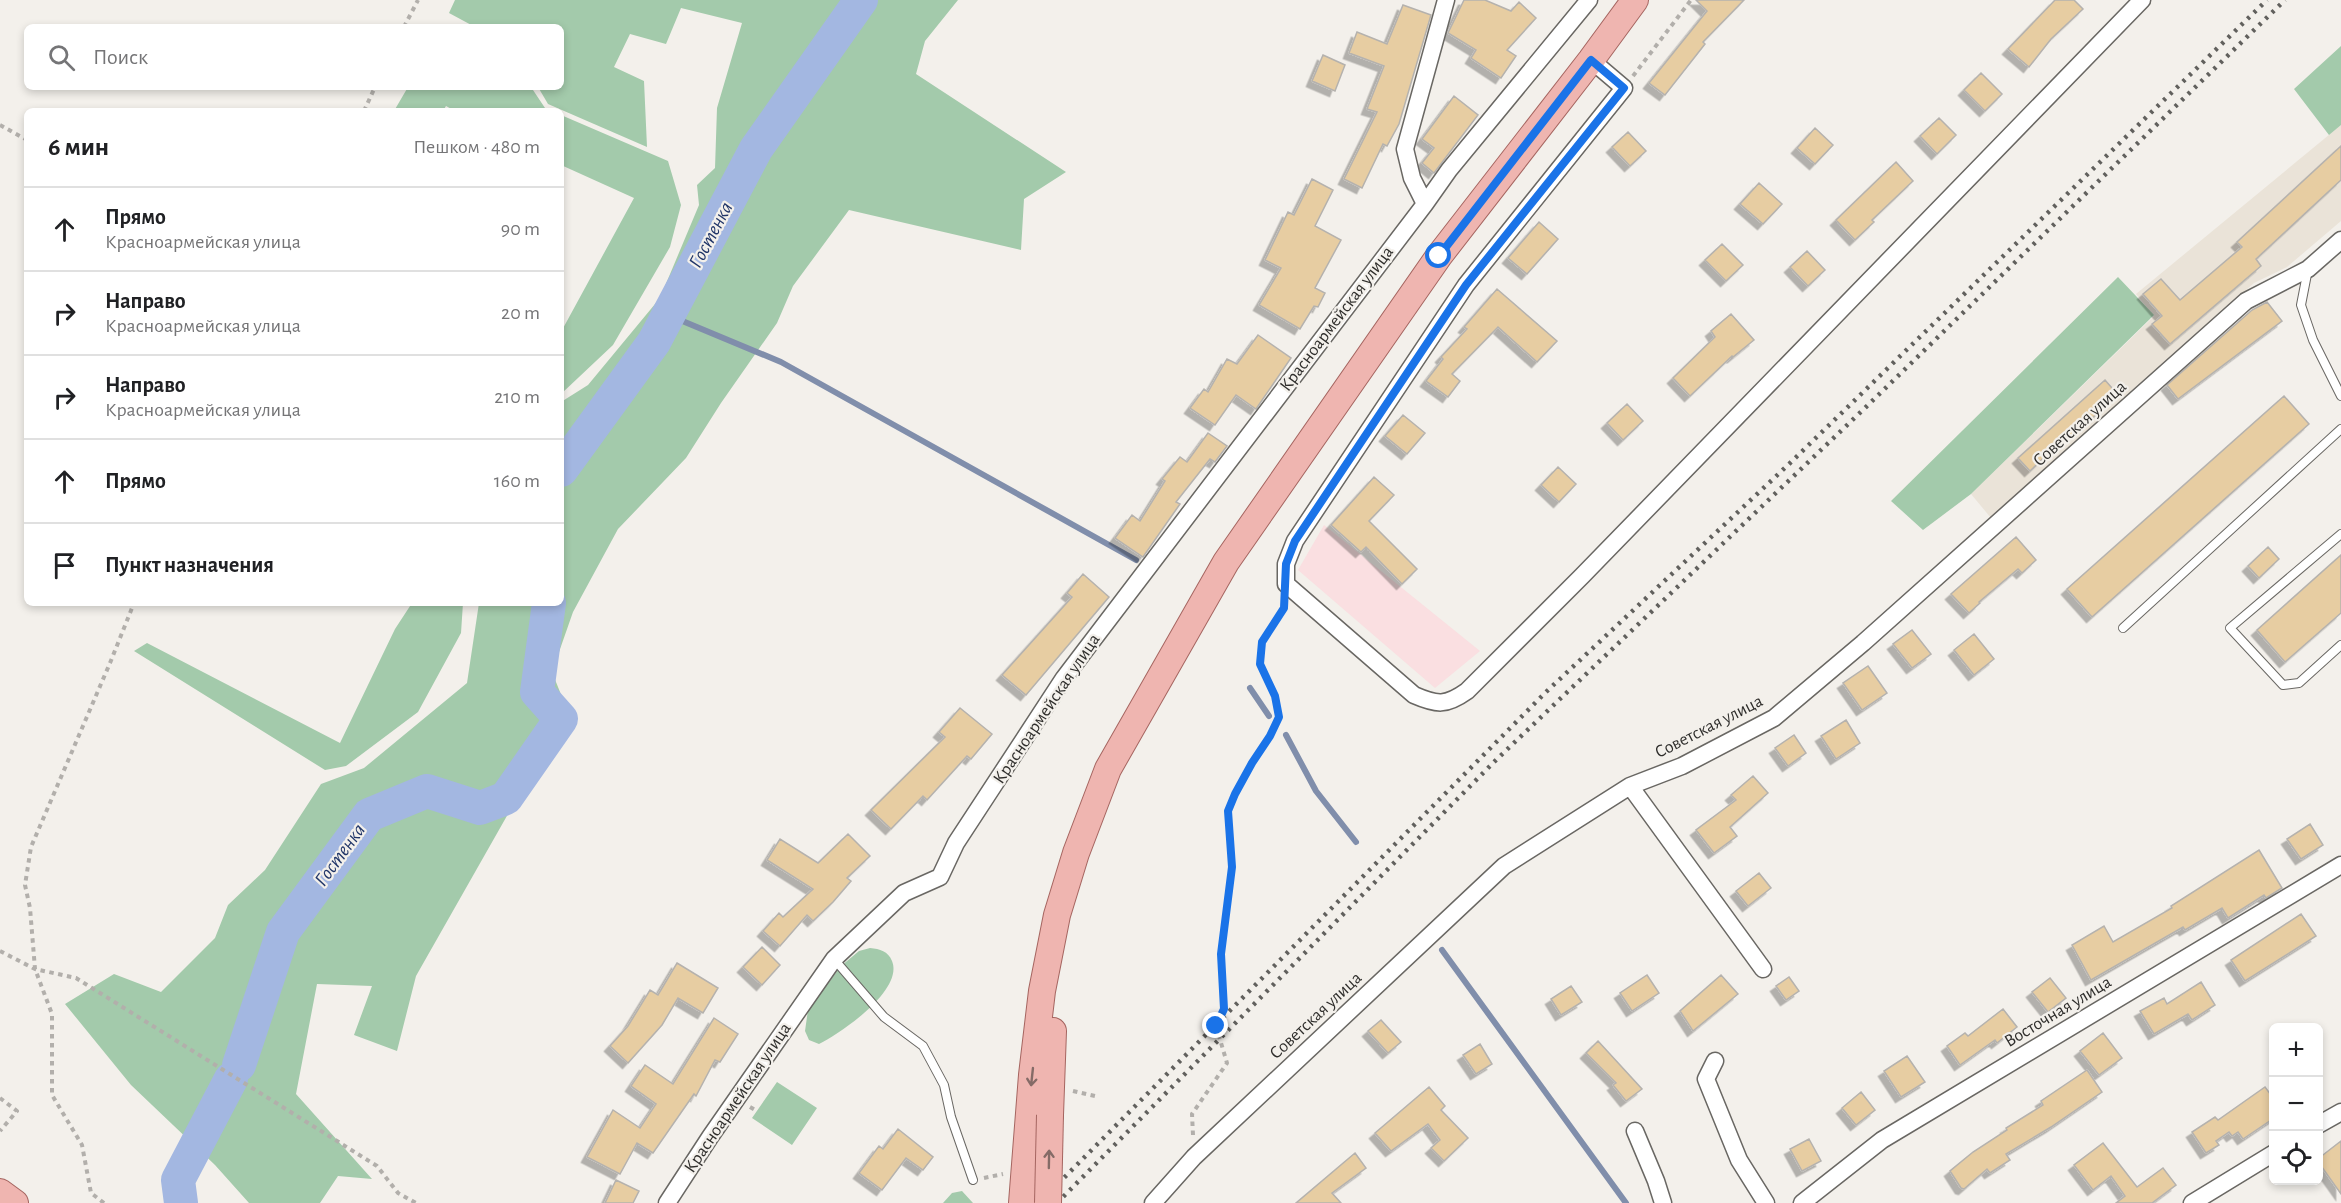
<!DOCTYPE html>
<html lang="ru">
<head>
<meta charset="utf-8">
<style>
	body { margin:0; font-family:"Alegreya Sans",sans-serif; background:#f2f2f2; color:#202124 }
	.controls { position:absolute; right:18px; bottom:18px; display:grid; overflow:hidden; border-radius:9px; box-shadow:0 3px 9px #0003 }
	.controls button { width:54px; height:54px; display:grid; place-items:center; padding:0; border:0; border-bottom:2px solid #e0e0e0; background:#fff; color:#202124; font:30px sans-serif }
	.stop { position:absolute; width:18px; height:18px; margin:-14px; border:4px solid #1a73e8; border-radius:50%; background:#fff }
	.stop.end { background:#1a73e8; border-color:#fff; box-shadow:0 2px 6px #0008 }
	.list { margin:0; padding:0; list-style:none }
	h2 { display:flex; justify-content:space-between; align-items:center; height:78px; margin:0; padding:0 24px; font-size:26px }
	h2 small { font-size:20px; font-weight:400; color:#757577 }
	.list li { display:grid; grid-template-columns:39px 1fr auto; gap:18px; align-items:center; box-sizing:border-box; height:84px; padding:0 24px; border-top:2px solid #e0e0e0 }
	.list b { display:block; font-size:22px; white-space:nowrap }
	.list p { margin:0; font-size:20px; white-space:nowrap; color:#757577 }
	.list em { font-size:20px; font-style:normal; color:#757577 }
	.icon { flex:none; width:33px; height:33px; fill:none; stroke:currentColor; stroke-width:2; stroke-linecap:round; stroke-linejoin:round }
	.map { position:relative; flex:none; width:2341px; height:1203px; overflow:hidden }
	.search { position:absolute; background:#fff; box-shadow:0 3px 9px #0003; left:24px; top:24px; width:540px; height:66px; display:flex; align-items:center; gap:15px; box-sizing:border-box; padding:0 21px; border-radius:9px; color:#757577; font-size:22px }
	.panel { position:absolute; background:#fff; box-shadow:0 3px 9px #0003; left:24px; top:108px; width:540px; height:498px; border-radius:9px }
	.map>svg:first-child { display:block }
	.commercial { fill:#fadfe1 }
	.built { fill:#eae3d8 }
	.green { fill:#a3caab }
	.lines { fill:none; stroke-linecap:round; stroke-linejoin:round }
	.stream { stroke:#808eab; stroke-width:6 }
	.river { stroke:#a3b7e1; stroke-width:34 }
	.building { fill:#e7cda2; stroke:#b5b2ae; stroke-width:1.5; filter:url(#shadow) }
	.service-casing { stroke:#696763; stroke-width:10 }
	.minor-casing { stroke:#696763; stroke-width:19 }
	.primary-casing { stroke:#a56560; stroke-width:28 }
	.path { stroke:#b2afab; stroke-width:4; stroke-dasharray:4.5 4.5; stroke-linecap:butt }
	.service { stroke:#fff; stroke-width:8 }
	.minor { stroke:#fff; stroke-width:16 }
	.primary { stroke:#efb5b0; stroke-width:26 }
	.rail { stroke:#61605d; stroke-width:4.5; stroke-dasharray:3 6; stroke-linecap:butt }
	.primary-bridge-casing { stroke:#a56560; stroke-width:28; stroke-linecap:butt }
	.primary-bridge { stroke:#efb5b0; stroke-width:26 }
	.oneway { stroke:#856b67 }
	.route { stroke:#1a73e8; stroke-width:8 }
	.labels { text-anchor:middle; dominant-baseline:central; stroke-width:4.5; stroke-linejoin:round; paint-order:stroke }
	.street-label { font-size:18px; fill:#2f2e2c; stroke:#f3f0eb }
	.water-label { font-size:20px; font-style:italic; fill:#203568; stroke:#f3f0eb }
</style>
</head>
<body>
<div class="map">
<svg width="2341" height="1203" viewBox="0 0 2341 1203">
	<defs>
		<filter id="shadow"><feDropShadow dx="-5.5" dy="5.5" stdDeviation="0" flood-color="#0004"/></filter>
	</defs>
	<rect width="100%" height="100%" fill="#f3f0eb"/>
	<path class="commercial" d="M1324 525 1480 651 1435 688 1298 570Z"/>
	<path class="built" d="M2341 125V221L2287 267 2254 283 1991 518 1971 494 2154 316 2136 294Z"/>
	<path class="green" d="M455 0H958L925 41 916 74 1066 172 1024 199 1021 250 849 210 793 286 777 323 721 403 686 458 618 529 573 612 552 672 572 722 525 784 416 976 397 1051 354 1035 372 986 317 984 296 1094 372 1179 338 1176 320 1203H249L215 1165 131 1085 65 1004 114 974 161 992 215 938 228 905 265 870 321 784 364 768 467 683 479 603H561V402L588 385 660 298 699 205 697 185 715 168 717 108 742 23 681 8 666 44 630 34 614 67 644 81 647 147 548 104 538 87H561V27H475L449 13Z
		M2341 46V125L2329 135 2294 89Z
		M408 87H531L545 108 553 111H455L446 106 443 111H394Z
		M561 115 668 161 681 205 670 247 613 345 561 394V332L634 198 561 165Z
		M2118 277 2154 315 1971 494 1923 530 1891 501Z
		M412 603H463L461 633 418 712 346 766 325 770 134 651 147 643 340 743 395 629Z
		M870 948C880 949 888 951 892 961 904 990 841 1033 819 1044L809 1040 805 1031 808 1010 841 966 859 951Z
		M777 1082 817 1108 792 1145 752 1118Z
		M962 1191 973 1203H943L952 1193Z"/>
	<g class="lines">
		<path class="stream" d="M668 315 781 362 1136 560
			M1250 688 1269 716
			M1286 735 1316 791 1356 842
			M1442 950 1626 1203"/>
		<path class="river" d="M561 470 654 342 756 149 861 0
			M239 1065 283 932 369 815 427 791 480 808 506 798 561 719 537 692 549 603
			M181 1203 178 1180 231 1079"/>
	</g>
	<path class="building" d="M1464 0H1485L1511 11 1519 2 1536 18 1507 50 1516 56 1501 78 1471 58 1476 50 1448 33Z
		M1696 0H1744L1703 42 1705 44 1665 95 1649 83 1707 11Z
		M2055 0H2074L2083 9 2051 39 2029 67 2008 49Z
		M1403 5 1431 15 1399 124 1387 146 1383 144 1362 188 1344 179 1377 112 1367 109 1384 66 1349 53 1357 32 1387 44Z
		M1323 55 1345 65 1335 91 1312 81Z
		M1981 73 2002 94 1985 111 1964 90Z
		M1454 96 1478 115 1434 173 1422 163 1434 148 1422 139Z
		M1939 118 1956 135 1937 154 1920 136Z
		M1815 128 1833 145 1815 164 1797 148Z
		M1628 132 1646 151 1630 166 1612 147Z
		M2341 146V180L2256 259 2261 266 2170 344 2152 324 2162 316 2143 294 2161 279 2180 300 2242 247 2237 242Z
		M1896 162 1913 181 1872 220 1874 222 1855 240 1836 220Z
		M1312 179 1333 190 1315 226 1341 240 1315 288 1325 293 1318 307 1314 306 1300 329 1259 305 1281 268 1265 260 1288 212 1294 215Z
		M1759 183 1782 204 1763 224 1740 204Z
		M1539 222 1558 239 1527 274 1508 258Z
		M1722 244 1743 265 1726 281 1705 260Z
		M1807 251 1825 270 1808 286 1790 267Z
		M1497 289 1557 341 1537 362 1498 327 1452 374 1460 381 1448 397 1426 381 1443 359 1441 357 1467 329 1464 327Z
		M2267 302 2282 321 2178 399 2167 385 2252 310Z
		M1731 314 1754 340 1733 357 1732 356 1690 396 1673 378 1715 337 1711 331Z
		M1258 335 1291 358 1256 409 1236 395 1215 425 1190 408 1204 389 1208 392 1227 359 1237 364Z
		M2105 380 2118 395 2052 454 2050 452 2030 471 2018 458Z
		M2284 396 2309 424 2092 617 2067 589Z
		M1627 404 1643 421 1623 440 1607 423Z
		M1403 415 1425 433 1407 454 1385 436Z
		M1208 433 1227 446 1215 462 1210 459 1176 502 1180 504 1143 557 1115 538 1132 515 1140 521 1165 481 1162 479 1180 457 1187 462Z
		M1558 467 1576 484 1559 502 1541 485Z
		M1374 477 1394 495 1369 521 1417 569 1402 584 1366 547 1361 552 1331 525Z
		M2016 537 2036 560 2022 573 2018 569 1979 602 1980 603 1969 613 1951 594Z
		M2268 547 2279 559 2259 578 2248 566Z
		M2341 555V613L2285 662 2257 630Z
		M1083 574 1109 597 1026 695 1002 675 1072 597 1067 593Z
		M1912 630 1931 654 1912 668 1893 644Z
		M1974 634 1994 659 1974 675 1954 650Z
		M1868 666 1887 693 1862 710 1843 683Z
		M960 708 992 734 971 759 967 756 927 800 923 796 891 829 871 810 945 737 939 732Z
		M1846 720 1860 743 1836 759 1821 736Z
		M1794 735 1806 753 1788 766 1775 748Z
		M1753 776 1768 793 1730 827 1737 836 1714 853 1696 830 1736 800 1731 795Z
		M2310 824 2323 845 2301 859 2287 839Z
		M848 834 870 856 847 878 851 881 833 902 813 921 807 915 780 946 763 931 779 913 783 917 813 889 767 860 780 839 818 863Z
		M2259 850 2282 888 2266 898 2264 895 2228 918 2222 908 2185 930 2183 927 2091 980 2072 945 2104 926 2113 942 2172 908 2171 906Z
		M1759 873 1771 888 1748 906 1736 891Z
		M2301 914 2316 936 2245 981 2231 960Z
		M762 947 780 965 762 985 743 967Z
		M677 963 718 988 703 1013 678 998 662 1025 628 1063 610 1046 628 1026 650 990 658 995Z
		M1647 975 1659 993 1632 1011 1620 993Z
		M1721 975 1738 994 1693 1031 1680 1011Z
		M1789 977 1799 991 1786 1000 1776 986Z
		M2050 978 2066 998 2048 1012 2032 992Z
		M2201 982 2215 1005 2192 1020 2188 1014 2154 1034 2140 1011 2164 998 2167 1004Z
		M1571 986 1582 1002 1561 1015 1551 999Z
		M2003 1009 2017 1027 1997 1043 1995 1040 1960 1065 1947 1046 1965 1033 1968 1036Z
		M714 1018 738 1034 720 1062 715 1060 696 1096 694 1094 653 1153 637 1143 620 1174 587 1157 613 1110 640 1128 656 1104 631 1086 645 1065 673 1084Z
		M1381 1020 1401 1042 1388 1053 1368 1031Z
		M2103 1033 2122 1058 2099 1075 2080 1051Z
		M1598 1041 1642 1089 1626 1101 1613 1085 1616 1083 1586 1053Z
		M1480 1044 1492 1064 1476 1074 1463 1055Z
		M1907 1056 1925 1082 1901 1097 1884 1071Z
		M2087 1070 2102 1092 2051 1127 2006 1154 2010 1160 1990 1173 1987 1169 1964 1189 1961 1188 1950 1171 1973 1152 2007 1130 2006 1128 2043 1105 2041 1101Z
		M1429 1087 1445 1106 1441 1110 1468 1138 1444 1161 1431 1148 1440 1140 1428 1124 1391 1151 1375 1133Z
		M2265 1087 2274 1099V1118L2243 1139 2238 1132 2232 1136 2229 1132 2216 1141 2219 1145 2206 1153 2192 1132 2215 1117 2218 1120Z
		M1861 1092 1875 1110 1856 1125 1842 1108Z
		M898 1129 933 1157 923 1170 906 1158 882 1190 859 1173 879 1146 883 1149Z
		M1809 1139 1821 1161 1802 1171 1790 1149Z
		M2341 1141V1194L2319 1163V1158Z
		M2103 1143 2137 1187 2163 1168 2176 1185 2152 1203H2116L2125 1196 2111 1176 2093 1190 2074 1165Z
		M1355 1153 1366 1168 1332 1193 1341 1203H1296Z
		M616 1180 639 1191 633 1203H605Z"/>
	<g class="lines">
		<defs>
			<path id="service" d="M2308 269 2301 305 2313 340 2341 396
				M2341 534 2230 628 2283 685 2299 683 2341 645
				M2123 628 2341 429
				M834 959 884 1017 923 1046 944 1085 951 1117 973 1180"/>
			<path id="minor" d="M1591 60 1624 88 1466 285 1295 541 1286 564V584L1414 695C1437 705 1446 706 1467 691L1582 576 2142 0
				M1425 204 1449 170 1589 0
				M1630 786 1763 969
				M1715 1061 1706 1079 1739 1160 1766 1203
				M2318 1125 2341 1112
				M1635 1131 1656 1181 1663 1203
				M667 1203 710 1137 834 959 904 893 940 877 956 843 1064 678 1425 204 1412 178 1405 149 1446 0
				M1153 1203 1194 1157 1504 866 1630 786 1682 766 1774 718 1863 643 2246 301 2308 269 2341 240
				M1802 1203 1882 1140 2341 865
				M2192 1203 2274 1153"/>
			<path id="primary" d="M1050 1115 1053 1031
				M0 1192 15 1203
				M1022 1203 1032 1075 1042 991 1057 915 1076 853 1108 769 1226 562 1439 256 1591 60 1635 0"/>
		</defs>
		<use href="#service" class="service-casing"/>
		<use href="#minor" class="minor-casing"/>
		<use href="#primary" class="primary-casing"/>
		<path class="path" d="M404 27 418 0
			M1633 76 1691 0
			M364 111 375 87
			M0 125 27 140
			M0 951 35 969 76 978 377 1166 398 1193 416 1203
			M1073 1091 1099 1097
			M0 1098 17 1111 0 1131
			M750 1107 757 1111
			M1193 1135 1192 1114 1227 1063 1216 1026 1224 1009 1220 954 1232 867 1228 811 1252 763 1270 736 1279 717 1275 696 1260 664 1261 642 1285 605
			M984 1178 1003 1174
			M104 1203 91 1193 82 1145 52 1095V1014L35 969 30 908 25 885 31 847 110 663 134 603"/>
		<use href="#service" class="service"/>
		<use href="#minor" class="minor"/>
		<use href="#primary" class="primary"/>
		<path class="rail" d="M1039 1203 1546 692 1788 465 2267 0
			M1057 1203 1495 761 1866 407 2285 0"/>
		<defs>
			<path id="primary-bridge" d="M1048 1203 1050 1115"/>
		</defs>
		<use href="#primary-bridge" class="primary-bridge-casing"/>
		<use href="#primary-bridge" class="primary-bridge"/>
	</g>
	<defs><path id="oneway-shaft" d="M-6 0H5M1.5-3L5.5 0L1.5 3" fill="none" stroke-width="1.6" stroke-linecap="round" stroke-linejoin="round" transform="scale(1.5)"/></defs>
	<g class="oneway">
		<use href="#oneway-shaft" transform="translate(1032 1077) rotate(96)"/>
		<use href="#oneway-shaft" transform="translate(1049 1159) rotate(-89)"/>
	</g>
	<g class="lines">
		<path class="route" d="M1216 1026 1224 1009 1221 954 1232 867 1228 811 1235 794 1252 763 1270 736 1279 717 1275 696 1260 664 1262 642 1284 608 1286 564 1295 541 1466 285 1624 88 1591 60 1439 256"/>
	</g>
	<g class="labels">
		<g class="street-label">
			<text transform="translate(1337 319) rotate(-53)">Красноармейская улица</text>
			<text transform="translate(2080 424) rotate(-42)">Советская улица</text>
			<text transform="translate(1047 709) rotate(-56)">Красноармейская улица</text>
			<text transform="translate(1709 727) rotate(-27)">Советская улица</text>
			<text transform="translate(2058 1012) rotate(-31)">Восточная улица</text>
			<text transform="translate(1316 1016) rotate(-43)">Советская улица</text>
			<text transform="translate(738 1098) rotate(-56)">Красноармейская улица</text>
		</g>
		<g class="water-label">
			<text transform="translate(711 235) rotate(-62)">Гостенка</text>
			<text transform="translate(340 855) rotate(-54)">Гостенка</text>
		</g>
	</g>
</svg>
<div class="controls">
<button>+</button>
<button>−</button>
<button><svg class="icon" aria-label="locate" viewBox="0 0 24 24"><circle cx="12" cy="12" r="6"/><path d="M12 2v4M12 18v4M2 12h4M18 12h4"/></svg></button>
</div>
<div class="stop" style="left:1439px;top:256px"></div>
<div class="stop end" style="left:1216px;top:1026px"></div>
<div class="search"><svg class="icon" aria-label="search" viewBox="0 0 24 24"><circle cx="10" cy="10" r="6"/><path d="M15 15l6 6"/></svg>Поиск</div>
<section class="panel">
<h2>6 мин<small>Пешком · 480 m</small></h2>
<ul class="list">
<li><svg class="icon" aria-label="ahead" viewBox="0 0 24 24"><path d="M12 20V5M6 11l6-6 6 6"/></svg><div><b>Прямо</b><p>Красноармейская улица</p></div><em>90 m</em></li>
<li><svg class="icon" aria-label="right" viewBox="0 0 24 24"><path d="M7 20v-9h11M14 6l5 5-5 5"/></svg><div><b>Направо</b><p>Красноармейская улица</p></div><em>20 m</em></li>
<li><svg class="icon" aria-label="right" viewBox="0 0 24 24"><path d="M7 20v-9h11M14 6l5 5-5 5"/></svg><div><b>Направо</b><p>Красноармейская улица</p></div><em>210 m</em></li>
<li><svg class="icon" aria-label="ahead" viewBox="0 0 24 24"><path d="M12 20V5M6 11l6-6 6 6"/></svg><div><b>Прямо</b></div><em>160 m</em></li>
<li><svg class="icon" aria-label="arrive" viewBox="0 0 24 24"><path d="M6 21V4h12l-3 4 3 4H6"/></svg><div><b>Пункт назначения</b></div></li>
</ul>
</section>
</div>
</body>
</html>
